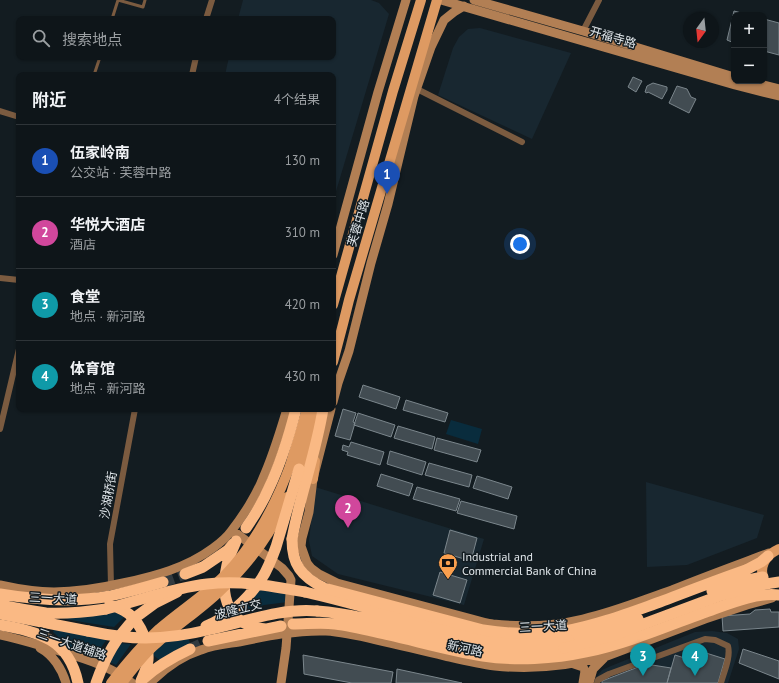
<!DOCTYPE html>
<html lang="zh">
<head>
<meta charset="utf-8">
<style>
	body { margin:0; font-family:"PT Sans","Noto Sans SC",sans-serif; background:#1c2226; color:#f1f3f6 }
	.controls { position:absolute; right:12px; top:12px; display:grid; overflow:hidden; border-radius:8px; box-shadow:0 1px 3px #0004 }
	.controls button { width:36px; height:36px; display:grid; place-items:center; padding:0; border:0; border-bottom:1px solid #2e3438; background:#0e1519; color:#f1f3f6; font:20px sans-serif }
	.compass { position:absolute; left:683px; top:12px; width:36px; height:36px; border-radius:50%; background:#0e1519; box-shadow:0 1px 3px #0004; rotate:195deg }
	.you { position:absolute; left:520px; top:244px; width:14px; height:14px; margin:-10px; border:3px solid #fff; border-radius:50%; background:#1a73e8; box-shadow:0 0 0 6px #1a73e833 }
	.badge { display:grid; place-items:center; width:26px; height:26px; border-radius:50%; background:#0b8043; color:#fff; font-size:13px; font-weight:700 }
	.pin { position:absolute; translate:-50% -33px; filter:drop-shadow(0 1px 2px #0008) }
	.pin::after { content:''; position:absolute; top:21px; width:14px; height:12px; background:inherit; clip-path:polygon(0 0,100% 0,50% 100%) }
	.list { margin:0; padding:0; list-style:none }
	h2 { display:flex; justify-content:space-between; align-items:center; height:52px; margin:0; padding:0 16px; font-size:17px }
	h2 small { font-size:13px; font-weight:400; color:#9b9fa2 }
	.list li { display:grid; grid-template-columns:26px 1fr auto; gap:12px; align-items:center; box-sizing:border-box; height:72px; padding:0 16px; border-top:1px solid #2e3438 }
	.list b { display:block; font-size:15px; white-space:nowrap }
	.list p { margin:0; font-size:13px; white-space:nowrap; color:#9b9fa2 }
	.list em { font-size:13px; font-style:normal; color:#9b9fa2 }
	.icon { flex:none; width:22px; height:22px; fill:none; stroke:currentColor; stroke-width:2; stroke-linecap:round; stroke-linejoin:round }
	.map { position:relative; flex:none; width:779px; height:683px; overflow:hidden }
	.search { position:absolute; background:#0e1519; box-shadow:0 1px 3px #0004; left:16px; top:16px; width:320px; height:44px; display:flex; align-items:center; gap:10px; box-sizing:border-box; padding:0 14px; border-radius:8px; color:#9b9fa2; font-size:15px }
	.panel { position:absolute; background:#0e1519; box-shadow:0 1px 3px #0004; left:16px; top:72px; width:320px; height:340px; border-radius:8px }
	.map>svg:first-child { display:block }
	.built { fill:#182730 }
	.green { fill:#092c3d }
	.building { fill:#424c52; stroke:#7b868c }
	.lines { fill:none; stroke-linecap:round; stroke-linejoin:round }
	.highway-tunnel { stroke:#323a3f; stroke-width:11; stroke-dasharray:11 5.5; stroke-linecap:butt }
	.lane { stroke:#7b5b40; stroke-width:3 }
	.street { stroke:#7b5b40; stroke-width:6 }
	.secondary { stroke:#b27f54; stroke-width:9 }
	.primary { stroke:#de9a62; stroke-width:10 }
	.highway { stroke:#fab984; stroke-width:11 }
	.primary-bridge { stroke:#de9a62; stroke-width:10 }
	.highway-bridge { stroke:#fab984; stroke-width:11 }
	.labels { text-anchor:middle; dominant-baseline:central; stroke-width:3; stroke-linejoin:round; paint-order:stroke }
	.street-label { font-size:12px; fill:#e0e6ea; stroke:#131c21 }
	.poi-label { font-size:12px; fill:#e0e6ea; stroke:#131c21; text-anchor:start }
</style>
</head>
<body>
<div class="map">
<svg width="779" height="683" viewBox="0 0 779 683">
	<rect width="100%" height="100%" fill="#131c21"/>
	<path class="built" d="M243 0H371L379 3 389 14 334 198H333V75H225L229 57H333V19H238Z
		M480 28 571 53 532 139 438 95 453 48 459 37 468 29Z
		M646 482 764 515 757 538 687 565 647 567Z
		M315 487 484 539 464 605 338 574 312 556 309 541Z
		M712 631 727 633 738 639 739 649 728 683H594V680L602 670 611 666 695 632Z"/>
	<path class="green" d="M451 420 482 429 478 444 446 434Z
		M259 586 289 591 288 602 264 605 235 613Z
		M117 609 127 614 114 627 82 622 60 618Z
		M54 628 108 638 102 646 97 656 72 650 53 632Z
		M188 637 190 643 188 647 161 661 150 653 163 641Z
		M117 643 131 644 116 665 107 661Z"/>
	<path class="building" d="M734 11 749 15H734V43L727 40Z
		M764 19 779 23V55L764 51Z
		M633 77 642 81 636 92 628 87Z
		M653 83 667 87V90L662 99 648 92 647 93 645 92 647 86Z
		M677 86 687 89 691 97 696 99 689 113 669 103Z
		M363 385 400 397 396 409 359 397Z
		M406 400 448 413 445 422 403 410Z
		M343 409 356 413 353 422 355 423 350 440 335 436Z
		M358 413 395 425 391 437 354 425Z
		M398 426 435 437 432 449 394 438Z
		M437 438 481 450 477 462 434 450Z
		M351 442 384 452 380 465 347 455 348 452 342 450 343 445 349 447Z
		M390 451 426 462 422 475 387 464Z
		M429 463 472 475 469 487 425 475Z
		M381 474 413 484 409 496 377 486Z
		M477 476 512 487 508 499 473 488Z
		M417 487 460 499 456 511 413 499Z
		M461 501 517 516 514 529 457 513Z
		M450 530 477 538 471 561 444 553Z
		M440 572 467 580 460 603 433 595Z
		M770 609 771 612H779V627L723 631 722 616 750 614 755 610Z
		M743 649 779 661V679L739 663Z
		M706 653 725 659 718 683H667L675 655 691 660Z
		M303 655 393 672 391 683H352L304 674Z
		M646 664 671 668 667 683H602V681Z
		M397 669 462 683H396Z"/>
	<g class="lines">
		<path class="highway-tunnel" d="M163 582 185 574
			M190 649 208 641"/>
		<path class="lane" d="M112 19 118 0 143 7 145 0
			M94 75 100 57"/>
		<path class="street" d="M206 19 212 0
			M583 31 599 0
			M192 75 196 57
			M417 89 522 142
			M0 111 19 117
			M0 278 19 280
			M0 429 19 349
			M111 586 110 544 135 409
			M597 683 598 680 609 674 705 639 715 640 728 646C731 657 724 672 721 683"/>
		<path class="secondary" d="M441 0 735 85 779 96
			M474 0 583 31 734 77
			M748 81 779 89
			M333 255 378 92 406 0
			M333 402 338 383 349 351 371 263 388 204 414 96 431 47 444 20 454 12 464 6
			M331 409 313 479 309 512 302 538 301 546 307 563 311 568 319 574 337 583 472 619C479 621 486 623 493 624 522 627 554 626 583 619 614 612 643 600 672 590 704 577 737 565 769 553
			M232 530 282 568 289 576 291 580 286 648 281 683
			M0 585C18 589 36 592 54 592 77 592 101 588 123 583 155 576 186 568 213 548 220 543 227 537 232 530 243 516 257 494 263 478 273 456 280 432 287 409
			M0 635C19 639 38 645 56 650 82 658 111 666 132 683
			M40 648C53 655 62 669 66 683
			M574 664 583 667 585 671 583 683
			M150 683C164 669 182 656 201 650 213 645 226 644 239 642 268 636 297 630 326 631 343 632 360 636 377 640 400 645 422 651 445 656 462 660 478 664 495 666 533 670 570 666 607 656L705 619 747 605 772 598
			M589 683 593 669 604 658"/>
		<path class="primary" d="M333 305 393 91 421 0
			M333 362 343 324 349 300 437 0
			M290 466 307 409
			M299 469 310 430 317 409
			M313 479 315 461
			M765 583C758 568 764 556 779 549"/>
		<path class="highway" d="M246 528C255 515 263 502 269 488 281 463 289 436 296 409
			M292 539C300 495 316 453 323 409
			M236 541C233 549 229 556 227 565 219 598 229 626 266 629
			M746 570 761 562 768 556
			M185 574 203 567 228 550 233 544
			M305 592C340 600 375 610 411 620 444 629 477 638 512 641 534 642 556 640 579 637
			M0 594C36 600 73 603 110 596 128 592 146 587 163 582
			M110 604C116 607 124 610 129 614 142 625 149 644 148 660 147 668 144 674 141 681
			M0 605C15 608 31 611 46 613 66 614 86 612 106 609
			M317 611C374 615 426 638 482 647 509 652 537 650 564 648
			M0 614 88 631
			M136 617 155 603 177 592
			M293 624C307 624 321 622 335 624 353 626 371 631 389 635 420 642 451 651 483 656 515 661 554 659 586 652 625 644 665 627 703 613 726 605 755 592 779 595
			M208 641 281 626
			M143 679C157 666 173 657 190 649"/>
		<path class="primary-bridge" d="M111 683C126 664 141 646 159 629 181 610 205 595 225 575 255 544 275 506 290 466
			M122 683C132 670 143 655 156 644 177 625 200 610 220 591 249 564 272 533 287 497"/>
		<path class="highway-bridge" d="M292 539C292 565 301 576 324 588L483 630C510 634 538 635 565 631 598 625 629 613 660 602 689 591 717 580 746 570
			M712 591 743 581 763 577
			M106 609C139 601 172 588 207 584 240 580 272 586 305 592
			M0 625C39 632 69 639 78 683
			M206 626C229 617 248 599 262 578 268 569 272 558 276 547L299 469
			M88 631C107 635 126 638 146 638 168 638 191 634 212 629 247 621 281 608 317 611
			M579 637 598 632 638 619
			M564 648 609 637 719 596C739 590 758 585 779 582
			M96 683C106 655 116 638 136 617"/>
	</g>
	<defs>
		<symbol id="bank-pin" viewBox="-11 -11 22 30"><path d="M0 17L-7.5 6A9.5 9.5 0 1 1 7.5 6Z" fill="#fa9f4e" stroke="#131c21"/><path d="M-6-4H6V4H-6ZM0-2.3a2.3 2.3 0 1 0 0 4.6a2.3 2.3 0 1 0 0-4.6Z" fill="#111"/></symbol>
	</defs>
	<g fill-rule="evenodd">
		<use href="#bank-pin" x="437" y="552" width="22" height="30"/>
	</g>
	<g class="labels">
		<g class="street-label">
			<text transform="translate(613 37) rotate(16)">开福寺路</text>
			<text transform="translate(358 223) rotate(-73)">芙蓉中路</text>
			<text transform="translate(108 495) rotate(-80)">沙湖桥街</text>
			<text transform="translate(53 598) rotate(3)">三一大道</text>
			<text transform="translate(238 609) rotate(-14)">波隆立交</text>
			<text transform="translate(543 626) rotate(-3)">三一大道</text>
			<text transform="translate(72 644) rotate(19)">三一大道辅路</text>
			<text transform="translate(465 648) rotate(12)">新河路</text>
		</g>
		<g class="poi-label">
			<text x="462" y="556">Industrial and<tspan x="462" dy="14">Commercial Bank of China</tspan></text>
		</g>
	</g>
</svg>
<div class="controls">
<button>+</button>
<button>−</button>
</div>
<svg class="compass" viewBox="-18 -18 36 36"><path d="M0-13l5 13h-10z" fill="#e53935"/><path d="M0 13l5-13h-10z" fill="#9b9fa2"/></svg>
<div class="you"></div>
<div class="pin badge" style="left:387px;top:194px;background:#1a4fb4">1</div>
<div class="pin badge" style="left:348px;top:528px;background:#d1479c">2</div>
<div class="pin badge" style="left:643px;top:676px;background:#0f9aa8">3</div>
<div class="pin badge" style="left:695px;top:676px;background:#0f9aa8">4</div>
<div class="search"><svg class="icon" aria-label="search" viewBox="0 0 24 24"><circle cx="10" cy="10" r="6"/><path d="M15 15l6 6"/></svg>搜索地点</div>
<section class="panel">
<h2>附近<small>4个结果</small></h2>
<ul class="list">
<li><span class="badge" style="background:#1a4fb4">1</span><div><b>伍家岭南</b><p>公交站 · 芙蓉中路</p></div><em>130 m</em></li>
<li><span class="badge" style="background:#d1479c">2</span><div><b>华悦大酒店</b><p>酒店</p></div><em>310 m</em></li>
<li><span class="badge" style="background:#0f9aa8">3</span><div><b>食堂</b><p>地点 · 新河路</p></div><em>420 m</em></li>
<li><span class="badge" style="background:#0f9aa8">4</span><div><b>体育馆</b><p>地点 · 新河路</p></div><em>430 m</em></li>
</ul>
</section>
</div>
</body>
</html>
